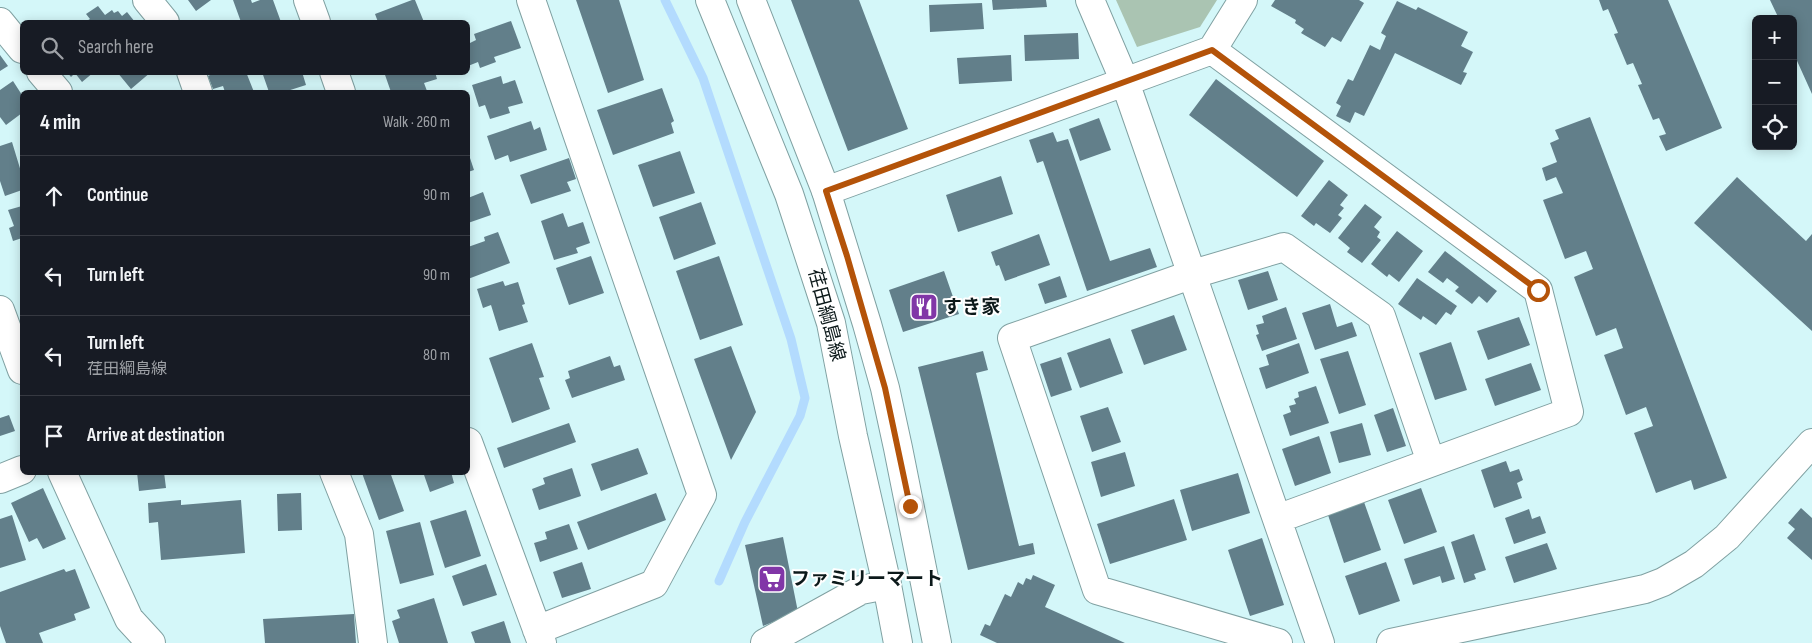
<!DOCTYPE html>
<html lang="en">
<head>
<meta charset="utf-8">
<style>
	body { margin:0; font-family:"Sofia Sans Condensed","Noto Sans JP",sans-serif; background:#242831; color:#f1f3f6 }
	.controls { position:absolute; right:15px; top:15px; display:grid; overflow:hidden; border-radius:8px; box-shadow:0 2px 12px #0003 }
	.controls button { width:45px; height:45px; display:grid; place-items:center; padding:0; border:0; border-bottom:1px solid #363941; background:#171b24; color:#f1f3f6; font:25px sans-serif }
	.stop { position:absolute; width:15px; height:15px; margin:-11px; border:4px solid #b45309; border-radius:50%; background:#fff }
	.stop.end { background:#b45309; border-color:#fff; box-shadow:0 1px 5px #0008 }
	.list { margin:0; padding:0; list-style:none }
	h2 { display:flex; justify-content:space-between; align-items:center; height:65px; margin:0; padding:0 20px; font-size:21px }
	h2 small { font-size:16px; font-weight:400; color:#9ea1a6 }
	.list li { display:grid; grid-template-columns:32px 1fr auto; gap:15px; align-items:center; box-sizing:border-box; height:80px; padding:0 20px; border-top:1px solid #363941 }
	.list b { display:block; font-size:19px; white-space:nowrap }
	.list p { margin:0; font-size:16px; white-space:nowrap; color:#9ea1a6 }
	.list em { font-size:16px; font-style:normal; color:#9ea1a6 }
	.icon { flex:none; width:28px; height:28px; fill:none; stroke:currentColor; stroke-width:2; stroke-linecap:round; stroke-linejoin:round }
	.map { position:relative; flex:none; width:1812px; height:643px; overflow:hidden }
	.search { position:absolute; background:#171b24; box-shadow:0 2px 12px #0003; left:20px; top:20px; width:450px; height:55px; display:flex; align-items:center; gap:12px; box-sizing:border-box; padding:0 18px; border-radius:8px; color:#9ea1a6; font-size:19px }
	.panel { position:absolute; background:#171b24; box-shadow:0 2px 12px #0003; left:20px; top:90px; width:450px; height:385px; border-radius:8px }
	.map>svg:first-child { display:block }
	.green { fill:#aac4b2 }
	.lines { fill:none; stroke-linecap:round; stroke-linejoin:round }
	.stream { stroke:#b3dbfe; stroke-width:9 }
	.building { fill:#627f8a }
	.minor-casing { stroke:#80a1a2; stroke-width:30 }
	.major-casing { stroke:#80a1a2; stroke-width:30 }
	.minor { stroke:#fff; stroke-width:28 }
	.major { stroke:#fff; stroke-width:28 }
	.route { stroke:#b45309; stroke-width:6 }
	.labels { text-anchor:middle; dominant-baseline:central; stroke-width:4; stroke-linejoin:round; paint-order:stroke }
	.poi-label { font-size:19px; font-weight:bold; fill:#0c191a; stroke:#fff; text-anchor:start }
	.street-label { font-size:19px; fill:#0c191a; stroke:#fff }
</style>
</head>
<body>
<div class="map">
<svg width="1812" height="643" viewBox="0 0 1812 643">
	<rect width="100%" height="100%" fill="#d4f7f9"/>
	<path class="green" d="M1116 0H1217L1200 27 1137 47Z"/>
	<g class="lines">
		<path class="stream" d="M665 0 703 78 791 339 805 398 800 416 745 522 719 581"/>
	</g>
	<path class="building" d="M188 0H211L196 11Z
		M233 0H251L252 3 260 0H273L281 22H241Z
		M412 0H415L424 22H378L375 14Z
		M576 0H619L644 80 608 93Z
		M791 0H859L908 129 848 151Z
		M992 0H1046L1047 7 993 10Z
		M1275 0H1359L1364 3 1341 42 1332 37 1325 47 1301 33 1304 29 1295 23 1296 20 1271 6Z
		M1599 0H1668L1722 128 1666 151 1659 136 1666 134 1659 118 1653 120 1638 85 1642 84 1633 63 1627 65 1614 34 1618 33 1608 9 1603 11Z
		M1770 0H1812V94L1793 52V19H1779Z
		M1397 1 1416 10 1418 7 1468 32 1461 46 1473 52 1463 72 1467 73 1461 85 1395 53 1364 116 1355 112 1350 123 1336 116 1341 106 1336 103 1348 79 1353 81 1370 45 1380 50 1386 36 1381 33Z
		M982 3 984 29 930 32 929 5Z
		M98 6 105 15 112 10 114 13 118 11 122 16 127 12 135 22H85L90 19 86 14Z
		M511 21 521 48 494 57 496 62 480 68 478 62 468 66V44L476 40 474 34Z
		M1078 33 1079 59 1025 61 1024 35Z
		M0 55 8 66 0 71Z
		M1011 55 1012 81 959 84 957 58Z
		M67 72H94L82 82 75 73 71 77Z
		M117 72H151L131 89Z
		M217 72H246L254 92H225L223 86 213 89 208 76Z
		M262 72H302L306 85 284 92H269Z
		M384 72H435L437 79 424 83 427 91 424 92H405L404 90 391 92Z
		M501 76 503 84 515 80 523 103 508 107 510 113 490 119 485 105 479 107 472 85Z
		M1216 79 1324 161 1297 197 1189 115Z
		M13 81 22 95V113L6 125 0 117V90Z
		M662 88 674 121 671 123 674 133 613 155 597 110Z
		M1590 117 1727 478 1694 490 1691 480 1656 493 1634 433 1653 426 1646 407 1626 415 1604 355 1623 348 1616 328 1596 336 1574 277 1593 269 1586 251 1565 259 1543 200 1563 193 1556 177 1546 181 1542 168 1557 162 1550 143 1559 139 1555 130Z
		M1099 118 1111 150 1080 161 1069 129Z
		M531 121 534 130 540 127 547 150 510 162 508 155 495 160 487 136Z
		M1053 132 1057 142 1068 139 1110 261 1150 248 1157 267 1087 291 1043 161 1037 163 1029 140Z
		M12 142 22 175V190L5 196 0 181V146Z
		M680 151 695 193 653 207 638 165Z
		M468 152 474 170 468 172Z
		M569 158 576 179 567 182 571 191 531 204 520 175Z
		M1001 176 1013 214 958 232 946 195Z
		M1737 177 1806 241 1812 234V331L1694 223Z
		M1329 180 1348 195 1340 205 1344 208 1338 215 1342 218 1330 233 1316 223 1314 226 1301 216Z
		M483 192 491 215 468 223V198Z
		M701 202 716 244 674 260 659 217Z
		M1365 204 1382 217 1374 227 1380 232 1377 237 1381 240 1362 263 1347 252 1350 248 1338 238Z
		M22 206V238L13 241 9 228 14 226 8 210Z
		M563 213 568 227 583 222 590 243 576 248 578 253 554 260 541 221Z
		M1397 231 1423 251 1399 282 1389 274 1387 277 1371 264Z
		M498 232 510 263 468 279V247L485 241 484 237Z
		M1039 234 1050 265 1005 281 999 265 996 266 991 252Z
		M1445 251 1497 291 1487 303 1479 296 1472 304 1455 291 1459 287 1447 278 1443 283 1428 272Z
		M591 256 604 293 569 305 556 268Z
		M719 256 743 325 700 340 676 271Z
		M944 271 959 314 903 332 889 290Z
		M1268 271 1278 300 1248 310 1238 280Z
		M1060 276 1067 297 1045 304 1038 284Z
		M1417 278 1457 306 1451 315 1446 312 1436 325 1423 316 1421 320 1398 304Z
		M503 281 505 286 518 282 525 304 522 305 528 322 499 331 491 305 483 308 477 289Z
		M1330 304 1337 327 1352 322 1357 336 1315 350 1302 313Z
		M1286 307 1297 339 1262 351 1256 335 1259 334 1256 325 1264 323 1262 316Z
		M1174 315 1187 350 1144 365 1131 330Z
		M1519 317 1530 345 1488 360 1477 331Z
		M1110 338 1123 373 1080 388 1067 353Z
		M1451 342 1467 390 1435 400 1419 353Z
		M532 343 544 377 539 378 550 409 512 423 489 358Z
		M1299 343 1309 373 1266 389 1259 368 1269 365 1266 355Z
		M731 346 756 412 731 460 694 359Z
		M983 351 988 370 976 373 1019 546 1033 543 1035 554 968 570 918 367Z
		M1348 351 1366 405 1339 414 1320 359Z
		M610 356 614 367 620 365 625 380 572 398 565 380 570 378 568 371Z
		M1061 357 1072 390 1051 397 1040 364Z
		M1531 363 1541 390 1495 406 1485 379Z
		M1316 386 1329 423 1290 436 1283 415 1291 412 1289 406 1296 404 1294 399 1299 397 1298 392Z
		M1108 407 1121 442 1092 452 1080 416Z
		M1393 408 1406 446 1387 452 1374 415Z
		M9 415 15 431 0 436V418Z
		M569 423 576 442 504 468 497 448Z
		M1362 423 1371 455 1339 463 1330 432Z
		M1319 436 1331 473 1295 486 1282 449Z
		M638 448 648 474 601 491 591 464Z
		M1125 452 1135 486 1101 497 1091 462Z
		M1506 461 1510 472 1519 469 1523 480 1517 483 1522 498 1494 508 1481 470Z
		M572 468 581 496 539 510 532 489 545 484 543 478Z
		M137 472H164L166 488 139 491Z
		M390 472 404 511 379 520 362 473Z
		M423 472H451L454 483 430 492Z
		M1238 473 1250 513 1192 531 1180 490Z
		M43 488 66 539 43 549 37 538 29 542 11 503Z
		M1421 488 1437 532 1404 544 1388 500Z
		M301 493 302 530 278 531 277 494Z
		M656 493 666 520 588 550 577 522Z
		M1174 499 1187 540 1110 564 1097 524Z
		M181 500V505L241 500 245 553 161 560 158 522 149 523 148 503Z
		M1364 502 1381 550 1344 563 1328 515Z
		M1801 508 1812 518V560L1787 538 1795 529 1788 523Z
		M1529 509 1532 519 1540 516 1546 533 1514 544 1505 518Z
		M466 510 481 556 445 568 430 521Z
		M12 515 26 560 0 568V519Z
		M420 522 434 575 400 584 386 531Z
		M569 524 578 549 540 562 534 543 547 539 545 532Z
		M1474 534 1486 570 1474 574 1476 579 1464 583 1451 542Z
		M783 537 798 612 763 626 745 545Z
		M1262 538 1284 605 1250 616 1228 550Z
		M1547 543 1557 569 1514 583 1505 557Z
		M1444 546 1455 579 1442 583 1440 576 1413 585 1404 559Z
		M582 562 591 589 562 598 553 572Z
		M1386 562 1400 601 1359 615 1345 576Z
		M486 564 497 595 463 606 452 576Z
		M64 569 66 572 75 569 90 608 74 614 76 620 39 633 43 643H6L0 626V592Z
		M1033 575 1055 585 1045 607 1125 643H997L980 635 985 624 990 626 1005 594 1011 597 1018 582 1023 585 1026 578 1031 580Z
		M434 598 448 643H399L392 621 400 618 397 610Z
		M354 614 356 643H265L263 619Z
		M504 621 511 643H475L471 632Z"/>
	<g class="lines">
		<defs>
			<path id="minor" d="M147 0 165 22
				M308 0 316 22
				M531 0 702 495 654 584 537 630
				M1090 0 1125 82 1320 643
				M0 22 22 49
				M1212 50 1538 290 1569 412 1277 519
				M41 72 58 92
				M191 72 198 92
				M334 72 341 92
				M826 191 1212 50 1243 0
				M0 310 22 370
				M468 442 542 643
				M62 472 129 619 151 643
				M334 472 359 534 373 643
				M0 479 22 470
				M765 643 861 590 887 585
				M1278 643 1097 590 1012 338 1193 274 1284 247 1381 316 1431 462
				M1391 643 1645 589 1663 582 1694 564 1727 537 1812 443"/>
			<path id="major" d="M710 0 789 194 831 323 853 436 887 585 898 643
				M751 0 826 191 867 324 885 388 898 448 937 643"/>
		</defs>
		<use href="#minor" class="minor-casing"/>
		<use href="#major" class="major-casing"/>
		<use href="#minor" class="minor"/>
		<use href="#major" class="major"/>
	</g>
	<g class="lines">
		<path class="route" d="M910 506 885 388 847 256 826 191 1212 50 1538 290"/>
	</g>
	<defs>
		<symbol id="restaurant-square" viewBox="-11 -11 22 22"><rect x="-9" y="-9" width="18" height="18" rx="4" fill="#8136a7" stroke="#fff"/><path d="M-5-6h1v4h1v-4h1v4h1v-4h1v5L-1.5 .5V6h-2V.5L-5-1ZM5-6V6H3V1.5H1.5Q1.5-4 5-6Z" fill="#fff"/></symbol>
		<symbol id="supermarket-square" viewBox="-11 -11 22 22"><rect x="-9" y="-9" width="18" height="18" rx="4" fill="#8136a7" stroke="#fff"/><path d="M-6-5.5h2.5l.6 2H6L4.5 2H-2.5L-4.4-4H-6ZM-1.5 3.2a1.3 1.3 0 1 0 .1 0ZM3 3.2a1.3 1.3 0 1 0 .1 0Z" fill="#fff"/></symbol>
	</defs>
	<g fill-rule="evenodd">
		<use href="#restaurant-square" x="908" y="291" width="32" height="32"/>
		<use href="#supermarket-square" x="756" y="563" width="32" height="32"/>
	</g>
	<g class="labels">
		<g class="poi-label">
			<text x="943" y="307">すき家</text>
			<text x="791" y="579">ファミリーマート</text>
		</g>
		<g class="street-label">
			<text transform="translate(826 315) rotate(75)">荏田綱島線</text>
		</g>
	</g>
</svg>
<div class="controls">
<button>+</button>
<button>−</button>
<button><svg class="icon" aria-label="locate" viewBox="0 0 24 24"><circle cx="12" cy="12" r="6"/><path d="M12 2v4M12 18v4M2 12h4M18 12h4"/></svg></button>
</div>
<div class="stop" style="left:1538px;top:290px"></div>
<div class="stop end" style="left:910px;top:506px"></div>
<div class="search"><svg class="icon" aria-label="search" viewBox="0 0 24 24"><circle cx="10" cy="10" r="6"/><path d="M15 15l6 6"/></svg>Search here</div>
<section class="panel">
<h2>4 min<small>Walk · 260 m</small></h2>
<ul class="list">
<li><svg class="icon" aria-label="ahead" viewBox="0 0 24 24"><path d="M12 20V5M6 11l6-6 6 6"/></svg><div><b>Continue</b></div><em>90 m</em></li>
<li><svg class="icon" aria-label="left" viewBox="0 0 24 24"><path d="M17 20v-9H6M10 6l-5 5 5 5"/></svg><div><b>Turn left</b></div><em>90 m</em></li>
<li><svg class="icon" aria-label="left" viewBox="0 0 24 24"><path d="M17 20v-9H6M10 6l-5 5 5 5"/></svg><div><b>Turn left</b><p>荏田綱島線</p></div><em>80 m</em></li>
<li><svg class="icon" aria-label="arrive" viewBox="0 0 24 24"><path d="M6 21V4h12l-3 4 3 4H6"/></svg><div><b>Arrive at destination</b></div></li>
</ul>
</section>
</div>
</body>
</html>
